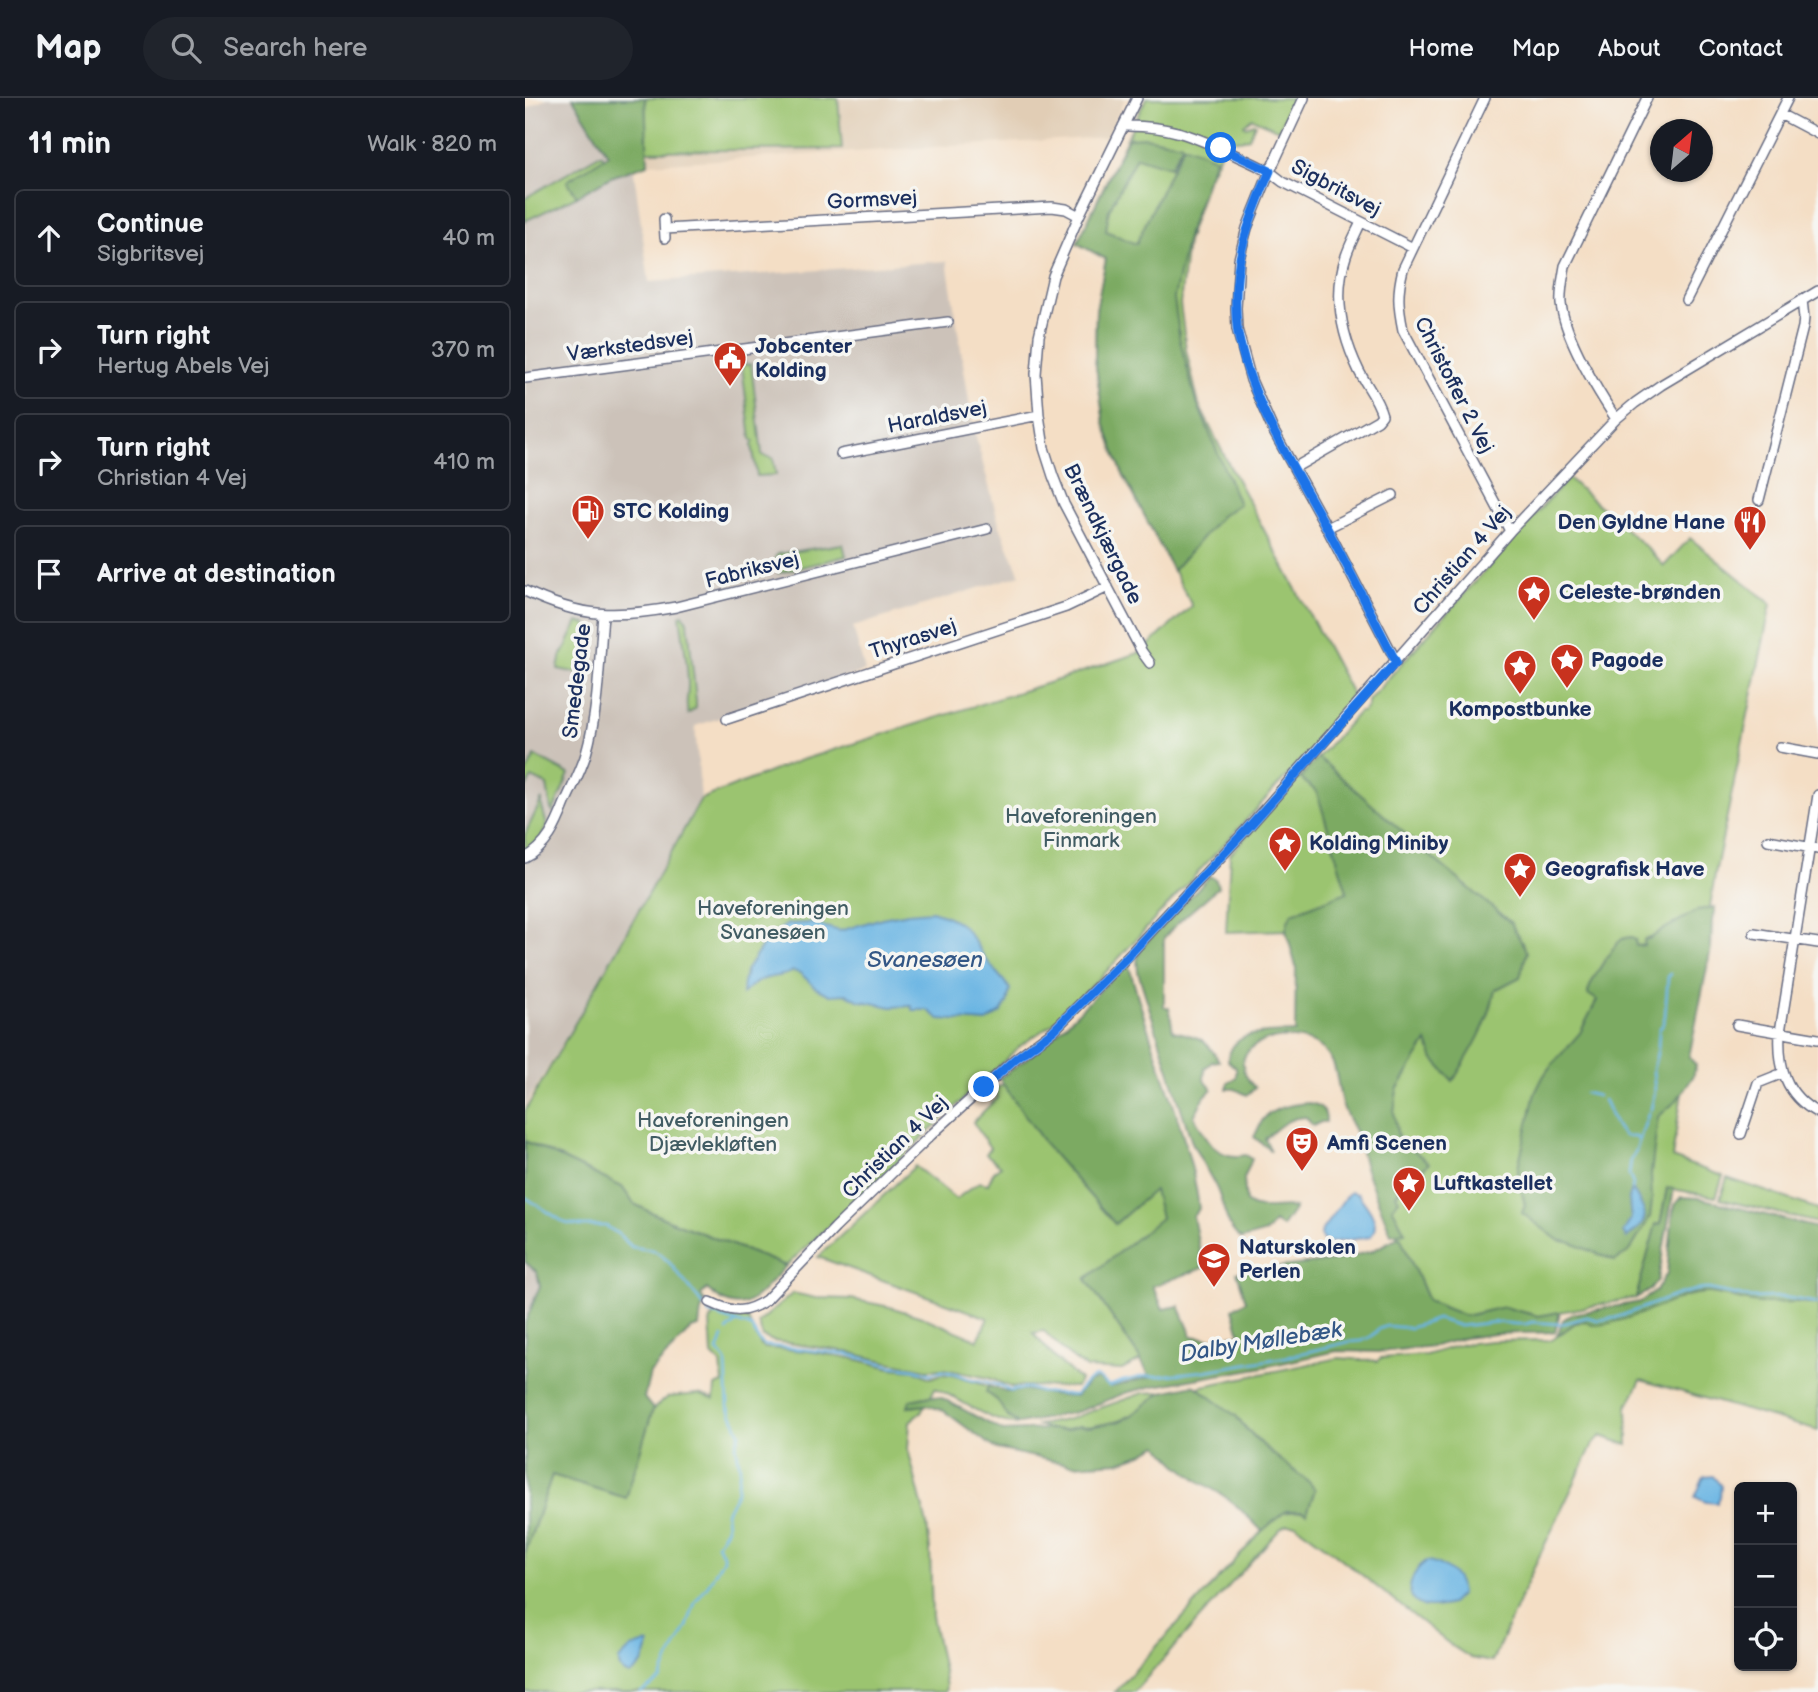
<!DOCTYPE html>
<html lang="en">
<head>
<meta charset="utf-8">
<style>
	body { margin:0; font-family:"Balsamiq Sans",sans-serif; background:#20242c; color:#f1f3f6 }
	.controls { position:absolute; right:21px; bottom:21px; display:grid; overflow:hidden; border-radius:10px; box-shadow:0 2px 5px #0004 }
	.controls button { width:63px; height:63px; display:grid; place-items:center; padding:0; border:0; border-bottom:2px solid #363941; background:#171b24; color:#f1f3f6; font:35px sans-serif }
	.compass { position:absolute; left:1125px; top:21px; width:63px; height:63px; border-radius:50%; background:#171b24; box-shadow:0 2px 5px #0004; rotate:28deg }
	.stop { position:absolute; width:21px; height:21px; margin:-16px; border:5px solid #1a73e8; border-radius:50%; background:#fff }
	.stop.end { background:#1a73e8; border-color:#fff; box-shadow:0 2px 7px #0008 }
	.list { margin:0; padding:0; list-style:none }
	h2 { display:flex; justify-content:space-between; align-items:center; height:91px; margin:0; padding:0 28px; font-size:30px }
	h2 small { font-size:23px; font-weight:400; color:#9ea1a6 }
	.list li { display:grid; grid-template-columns:46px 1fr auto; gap:21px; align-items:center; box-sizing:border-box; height:98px; margin:0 14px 14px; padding:0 14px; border:2px solid #363941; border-radius:10px }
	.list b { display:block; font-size:26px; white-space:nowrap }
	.list p { margin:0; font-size:23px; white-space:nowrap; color:#9ea1a6 }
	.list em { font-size:23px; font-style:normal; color:#9ea1a6 }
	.icon { flex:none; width:38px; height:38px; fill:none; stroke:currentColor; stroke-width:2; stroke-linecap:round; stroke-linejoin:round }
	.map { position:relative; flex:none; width:1293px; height:1594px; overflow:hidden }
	header { display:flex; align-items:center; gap:42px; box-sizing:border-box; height:98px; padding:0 35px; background:#171b24; border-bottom:2px solid #363941 }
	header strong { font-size:33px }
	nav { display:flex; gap:38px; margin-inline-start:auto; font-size:24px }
	.search { width:490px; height:63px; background:#20242c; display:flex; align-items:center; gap:18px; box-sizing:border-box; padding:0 24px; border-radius:38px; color:#9ea1a6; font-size:26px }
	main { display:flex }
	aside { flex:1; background:#171b24 }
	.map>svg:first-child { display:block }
	.built { fill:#e1cdb5 }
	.industrial { fill:#ccc2b9 }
	.green { fill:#9bc470; stroke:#5b7a67; stroke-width:2 }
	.forest { fill:#7caa62; stroke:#4c6c60; stroke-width:2 }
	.water { fill:#6ab5e3; stroke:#4272a0; stroke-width:2 }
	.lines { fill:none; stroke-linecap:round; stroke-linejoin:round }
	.stream { stroke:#6ab5e3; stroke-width:2.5 }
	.minor-casing { stroke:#676c82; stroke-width:12 }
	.minor { stroke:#fff; stroke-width:9 }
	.route { stroke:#1a73e8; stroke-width:9 }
	.labels { text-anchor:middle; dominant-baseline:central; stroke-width:7; stroke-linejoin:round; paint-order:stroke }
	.street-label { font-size:21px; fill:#1b2f5e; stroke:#f6f6f2 }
	.poi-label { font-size:21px; font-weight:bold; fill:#1b2f5e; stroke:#f6f6f2; text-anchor:start }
	.park-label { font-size:21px; fill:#415c63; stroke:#f6f6f2 }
	.water-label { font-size:23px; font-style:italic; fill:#335786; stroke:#f6f6f2 }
</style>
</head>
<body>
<header>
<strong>Map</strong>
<div class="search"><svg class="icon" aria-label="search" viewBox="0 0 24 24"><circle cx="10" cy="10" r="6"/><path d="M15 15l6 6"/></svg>Search here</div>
<nav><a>Home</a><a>Map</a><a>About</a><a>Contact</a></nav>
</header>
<main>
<aside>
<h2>11 min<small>Walk · 820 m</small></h2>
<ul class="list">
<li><svg class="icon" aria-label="ahead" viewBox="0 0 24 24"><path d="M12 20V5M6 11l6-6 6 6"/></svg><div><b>Continue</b><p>Sigbritsvej</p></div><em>40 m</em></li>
<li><svg class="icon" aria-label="right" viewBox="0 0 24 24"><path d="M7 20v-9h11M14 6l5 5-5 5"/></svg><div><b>Turn right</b><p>Hertug Abels Vej</p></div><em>370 m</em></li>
<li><svg class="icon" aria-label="right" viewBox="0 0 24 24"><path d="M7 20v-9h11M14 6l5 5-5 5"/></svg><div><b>Turn right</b><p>Christian 4 Vej</p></div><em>410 m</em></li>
<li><svg class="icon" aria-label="arrive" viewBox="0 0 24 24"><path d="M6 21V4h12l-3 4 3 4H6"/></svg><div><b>Arrive at destination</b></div></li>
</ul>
</aside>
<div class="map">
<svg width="1293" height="1594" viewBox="0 0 1293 1594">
	<rect width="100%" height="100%" fill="#f6f6f2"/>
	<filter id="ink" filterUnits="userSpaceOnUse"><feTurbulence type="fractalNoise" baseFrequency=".0143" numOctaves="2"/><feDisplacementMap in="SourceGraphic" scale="14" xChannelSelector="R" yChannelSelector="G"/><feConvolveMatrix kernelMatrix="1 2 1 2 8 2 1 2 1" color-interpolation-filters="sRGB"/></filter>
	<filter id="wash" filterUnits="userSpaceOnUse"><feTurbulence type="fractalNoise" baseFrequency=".00686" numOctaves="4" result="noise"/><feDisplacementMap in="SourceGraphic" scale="28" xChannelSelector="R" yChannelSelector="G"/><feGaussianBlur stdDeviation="1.57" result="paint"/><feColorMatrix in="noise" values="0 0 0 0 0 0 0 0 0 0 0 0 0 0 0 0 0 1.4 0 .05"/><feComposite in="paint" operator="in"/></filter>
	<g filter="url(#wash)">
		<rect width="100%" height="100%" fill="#f4dec5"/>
		<path class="built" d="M120 0H600L582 39 123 66Z"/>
		<path class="industrial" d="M22 0H54L109 74 124 184 422 163 448 328 474 426 495 477 328 529 340 573 170 628 176 701 77 878 0 1008V12Z
			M0 1164 12 1174 15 1188 0 1225Z"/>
		<path class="green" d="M120 0H313L317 51 122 53Z
			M621 0H769L754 32 727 20 719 27 721 29 728 25 730 26 724 40 714 42 706 40 700 45 681 85 662 144 655 206 661 252 674 307 703 365 831 603 581 874 527 926 495 948 261 1168 138 1120 109 1106 97 1089 0 1043V1013L77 878 176 701 273 663 539 580 616 554 667 508 597 374 579 325 570 261 571 212 581 161 552 145Z
			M76 56 80 60 43 83 52 98 0 123V100Z
			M218 259 220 267 226 266 237 356 239 358 248 360 251 377 232 378 227 347 229 343 226 341 216 260Z
			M1043 380 1123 451 1139 468 1165 440 1246 506 1190 776 1147 1060 1198 1078 1191 1099 1142 1090 1135 1127H1131L1111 1200 1013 1218 979 1209 940 1218 903 1203 875 1139H872L761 832 701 834 705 756 834 614H838L843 608V603Z
			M318 446 321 458 253 475 250 460 253 456Z
			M158 516 163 525 171 603V610L163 616C160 606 163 597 163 588 163 564 158 541 155 518Z
			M53 524 61 526 64 533 58 576 33 571 35 561Z
			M10 658 44 676 28 714 26 711 22 687 7 680 0 691V677Z
			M17 701V709L22 728 16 740 0 755V736Z
			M478 986 523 1050 590 1126 629 1091 637 1120 561 1181 616 1262 597 1272 561 1270 541 1255 519 1233 508 1235 531 1261 555 1282 551 1289 496 1288 488 1290 464 1280 419 1271 402 1272 363 1264 318 1253 248 1243 238 1239 233 1225 268 1195 291 1200 326 1201 365 1209 400 1220 453 1242 463 1220 293 1159 390 1068 431 1101 454 1084 463 1086 469 1073 476 1068 461 1056 465 1050 448 1024 472 1000 471 991Z
			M1202 1080 1293 1111V1125L1195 1101Z
			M1183 1194 1237 1205 1263 1203 1293 1206V1333L1116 1282 1102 1309 1103 1347 1076 1338 1068 1346 1011 1465 967 1564 946 1560 927 1548 804 1451 771 1427H761L755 1431 609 1594H590L737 1433 757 1415 777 1413 763 1369 743 1352 721 1330 711 1318 697 1309 673 1289 814 1260 852 1263 856 1260 901 1257 938 1246 966 1243 1027 1242 1050 1225 1061 1223 1067 1227 1090 1223 1160 1198Z
			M192 1211 221 1218 236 1248 240 1250 281 1253 326 1260 365 1270 389 1272 405 1280 417 1276 427 1277 463 1288 462 1294 472 1302 483 1319 495 1326C463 1325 438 1302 410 1290L406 1298 385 1302 384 1309 400 1307 396 1315 391 1317 385 1324 383 1351 402 1427 405 1452 407 1518 421 1588 420 1594H0V1455L27 1377 101 1400 128 1311 143 1299 173 1296 189 1301 190 1288 198 1285 196 1266 187 1257 185 1223Z
			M637 1294 607 1317 595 1323 564 1329 553 1328 541 1332 524 1331 513 1327 541 1322 618 1295Z"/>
		<path class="forest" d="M48 0H120L123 66 86 79 52 98 42 83 83 57Z
			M620 39 658 46 645 69 611 59 584 112 581 133 611 146 644 76 659 47 690 60 663 135 649 200 655 242 670 300 714 406 696 418 648 473 597 374 579 325 570 261 571 212 581 161 552 145 603 40Z
			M793 659 896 750 986 825 1002 854 995 879 970 892C964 926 946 954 928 983L909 962 902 944 872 992 869 1015 873 1039 904 1065 871 1096 874 1102 867 1109 880 1134 866 1136C857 1113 847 1090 839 1066 836 1056 835 1045 831 1035 827 1027 822 1019 819 1011 811 992 815 965 798 951 766 925 688 946 730 990L722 997 710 991H702V986L711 980V970L703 963C706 929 746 936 770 934L771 869 761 832 763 823 767 815 822 794 792 694 775 680Z
			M685 778 691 782 693 789C675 807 655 820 639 840V909L644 910 648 933C674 939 680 939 694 963L687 964 680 970 679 982 687 991 680 998 669 1018C682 1041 691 1063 721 1057L727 1061 719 1081 721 1104C732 1115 755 1107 770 1110L757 1129 749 1124 742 1134 717 1141C700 1132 699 1103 690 1087 682 1072 673 1058 666 1042L613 874 612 862 617 849Z
			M1190 809 1187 822 1186 850 1164 959 1171 967 1168 979 1151 1003 1133 1019 1126 1076 1127 1103 1125 1119 1105 1153 1090 1163 1047 1145 1033 1142 997 1115 1000 1107 993 1080V1069L1010 995 1018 979 1024 970 1055 935 1072 902 1063 896C1063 886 1087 849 1096 842 1100 839 1103 839 1107 839L1110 841 1111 848 1119 847V842L1126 840 1134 834 1173 812Z
			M603 864C615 910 631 956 647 1002 658 1038 670 1073 674 1111L668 1118 678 1170 628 1188 638 1211 654 1208 667 1238 686 1241 715 1236 708 1211 721 1203 712 1174 807 1163 847 1153 875 1138 903 1203 940 1218 979 1209 1013 1218 1035 1214 1030 1234 970 1236 939 1240 909 1248 854 1254 812 1253 734 1270 629 1288 600 1295 555 1313 495 1326 483 1319 472 1302 461 1294 463 1288 484 1294 502 1292 531 1297 551 1298 563 1284 572 1281 586 1289 625 1279 614 1259 561 1181 636 1120 629 1092 590 1126 523 1050 474 980C523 949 562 905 603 864Z
			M784 1005C796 1007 801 1012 801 1024H796L788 1028 781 1019C763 1019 752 1030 740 1041L746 1053 729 1039C732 1034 734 1028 737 1023 746 1010 769 1006 784 1005Z
			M0 1043 97 1089 109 1106 138 1120 261 1168C233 1196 220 1226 182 1191L176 1197 180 1205 176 1213 174 1229 166 1231 125 1275 119 1300 128 1311 101 1400 27 1377 0 1455V1225L15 1188 12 1174 0 1164Z
			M1142 1090 1149 1091 1133 1182 1125 1192 1111 1200 1131 1126 1135 1127Z
			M1156 1099 1175 1100 1293 1130V1206C1275 1202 1257 1205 1239 1205 1209 1205 1190 1187 1158 1199 1137 1207 1092 1227 1070 1227 1065 1227 1065 1226 1061 1223L1050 1225 1032 1238 1038 1222 1047 1216 1115 1204 1131 1193 1142 1175 1148 1114 1151 1105Z
			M669 1287 711 1318 721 1331 743 1352 785 1385 790 1392 782 1415 777 1413H761L737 1433 713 1409 699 1398 674 1383 653 1367 633 1347 617 1356 594 1364 547 1367 472 1351 461 1344 419 1313 402 1307 383 1309 385 1302 406 1298 417 1300 478 1333 524 1331 541 1332 553 1328 564 1329 595 1323 607 1317 637 1294Z"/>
		<path class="water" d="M407 813C441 823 442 833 460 860 468 871 477 880 485 891L482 905 476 914 462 924 415 921 402 912H388L387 911V908L366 909 333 902 322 896 305 897 291 890 275 875 268 873C261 878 255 877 246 879 234 881 224 889 217 896L218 885 221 873 238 847 241 840 263 826 286 825 315 833 357 820 383 815Z
			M1107 1090C1120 1116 1129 1119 1102 1140L1098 1135 1106 1121 1104 1101Z
			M826 1094 833 1096C842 1109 858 1125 845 1139L802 1145C796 1141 795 1139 797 1132L822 1097Z
			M1188 1378 1196 1388 1195 1399 1192 1405 1181 1404 1170 1399 1179 1379Z
			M902 1463C913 1464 929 1474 933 1483 935 1486 935 1492 936 1496L926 1506C918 1508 906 1511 898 1508 875 1500 887 1471 902 1463Z
			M121 1545 124 1546C122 1560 116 1570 105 1577 97 1575 93 1570 94 1562L106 1550Z"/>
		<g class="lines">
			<path class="stream" d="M1060 995 1073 998
				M1079 1002C1085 1011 1089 1032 1100 1038 1102 1039 1109 1039 1111 1039L1113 1041
				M1126 1011 1130 993 1128 972 1133 951 1134 931 1137 928 1140 918 1143 879 1146 876
				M1107 1090 1108 1086 1104 1077 1106 1061 1110 1055 1124 1014
				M0 1099 40 1125 56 1128H81L93 1136 107 1149 127 1152 133 1155 143 1163 179 1208
				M184 1215 226 1229 235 1244 239 1247 322 1256 367 1268 389 1271 405 1276 417 1273 432 1276 447 1282 458 1283 476 1288 485 1293 503 1290 516 1294 550 1297 561 1284 570 1279 574 1280 584 1288 587 1287 598 1283 620 1278H633L679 1273 761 1259 823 1244 837 1243 847 1238 854 1231 862 1228 884 1230 912 1221 935 1228 971 1224 991 1226H1001L1007 1224 1036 1226 1062 1219 1073 1222 1090 1220 1155 1196 1171 1192 1183 1191 1227 1200 1258 1199 1293 1205
				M202 1233 211 1224
				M116 1594 136 1581 144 1561 162 1529 170 1504 183 1487 198 1461V1456L192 1446 202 1430 201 1414 212 1393 215 1369 211 1347 215 1335 203 1308 201 1263 193 1253 198 1239"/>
		</g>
	</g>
	<g filter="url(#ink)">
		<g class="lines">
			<defs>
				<path id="minor" d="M612 0 554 118 528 178 514 238 511 276 514 317 519 350 528 378 539 406 617 554 625 565
					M779 0 745 73 722 130 714 161 711 210 712 231 726 282 748 332 802 430 871 563
					M960 0 878 171C872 195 873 208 878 232L985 433
					M1255 16 1293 36
					M598 28C645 27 668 38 710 57 727 65 743 71 758 84L888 150
					M139 121 140 140
					M140 131 527 109 541 111 554 118
					M1161 202 1263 0
					M0 280 423 224
					M1091 321C1072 292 1040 239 1036 206 1035 193 1038 180 1040 168L1122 0
					M316 356 514 317
					M769 370 853 322 857 317C853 301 841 287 834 273 817 238 808 197 821 158 825 146 831 135 836 124
					M1234 402 1278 229 1279 220 1277 202
					M802 430 868 397
					M0 493C56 520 91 520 151 509L462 431
					M202 621 541 509 583 489
					M1255 649 1293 656
					M1293 697 1255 934C1253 969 1260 997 1293 1015
					M1243 742 1293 751
					M0 760C22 749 31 728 40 705 47 689 56 673 61 656 74 611 74 563 78 517
					M1229 835 1293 845
					M1212 927 1293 941
					M1216 1036 1233 985 1258 975
					M185 1204C208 1215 220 1216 241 1202L310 1130 406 1037 490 961 528 933 605 856 721 732 985 433 1091 321 1110 305 1136 287 1293 193"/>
			</defs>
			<use href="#minor" class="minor-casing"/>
			<use href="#minor" class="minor"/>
		</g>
	</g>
	<g class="lines" filter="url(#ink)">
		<path class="route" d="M459 989 490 961 528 933 605 856 721 732 871 564C846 516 823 468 797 421 769 370 737 320 720 264 717 252 713 240 712 228 706 169 722 126 745 73L696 50"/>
	</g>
	<defs>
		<symbol id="civic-pin" viewBox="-11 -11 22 30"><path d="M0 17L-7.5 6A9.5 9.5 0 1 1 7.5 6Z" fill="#c8321e" stroke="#f6f6f2"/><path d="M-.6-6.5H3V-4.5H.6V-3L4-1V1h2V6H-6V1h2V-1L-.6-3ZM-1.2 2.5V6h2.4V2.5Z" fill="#fff"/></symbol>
		<symbol id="fuel-pin" viewBox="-11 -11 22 30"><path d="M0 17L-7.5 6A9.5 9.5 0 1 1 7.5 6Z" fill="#c8321e" stroke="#f6f6f2"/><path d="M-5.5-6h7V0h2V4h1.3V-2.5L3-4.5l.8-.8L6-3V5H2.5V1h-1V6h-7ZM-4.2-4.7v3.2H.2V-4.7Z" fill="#fff"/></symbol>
		<symbol id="restaurant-pin" viewBox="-11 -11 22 30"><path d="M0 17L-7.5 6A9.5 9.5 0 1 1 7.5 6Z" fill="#c8321e" stroke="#f6f6f2"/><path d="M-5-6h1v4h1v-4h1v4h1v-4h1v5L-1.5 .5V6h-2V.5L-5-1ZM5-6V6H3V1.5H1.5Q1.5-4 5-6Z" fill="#fff"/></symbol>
		<symbol id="sight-pin" viewBox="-11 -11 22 30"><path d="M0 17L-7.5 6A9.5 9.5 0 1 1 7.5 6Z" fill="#c8321e" stroke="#f6f6f2"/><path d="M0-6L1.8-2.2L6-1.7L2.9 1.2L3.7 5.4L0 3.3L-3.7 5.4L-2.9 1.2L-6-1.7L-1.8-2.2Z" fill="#fff"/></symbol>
		<symbol id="theatre-pin" viewBox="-11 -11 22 30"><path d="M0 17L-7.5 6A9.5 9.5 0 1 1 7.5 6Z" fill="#c8321e" stroke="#f6f6f2"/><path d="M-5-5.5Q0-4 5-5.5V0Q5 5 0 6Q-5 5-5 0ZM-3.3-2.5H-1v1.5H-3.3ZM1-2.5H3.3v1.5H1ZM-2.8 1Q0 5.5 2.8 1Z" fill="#fff"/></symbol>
		<symbol id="school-pin" viewBox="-11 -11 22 30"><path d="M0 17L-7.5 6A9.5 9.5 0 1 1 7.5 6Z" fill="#c8321e" stroke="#f6f6f2"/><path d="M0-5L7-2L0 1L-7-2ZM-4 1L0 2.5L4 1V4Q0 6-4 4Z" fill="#fff"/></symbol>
	</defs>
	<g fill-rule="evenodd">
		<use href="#civic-pin" x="186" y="241" width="38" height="52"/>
		<use href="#fuel-pin" x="44" y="394" width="38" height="52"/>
		<use href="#restaurant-pin" x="1206" y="405" width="38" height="52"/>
		<use href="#sight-pin" x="990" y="475" width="38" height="52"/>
		<use href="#sight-pin" x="1023" y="543" width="38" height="52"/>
		<use href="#sight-pin" x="976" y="549" width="38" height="52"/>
		<use href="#sight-pin" x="741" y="726" width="38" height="52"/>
		<use href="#sight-pin" x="976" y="752" width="38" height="52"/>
		<use href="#theatre-pin" x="758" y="1026" width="38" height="52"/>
		<use href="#sight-pin" x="865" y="1066" width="38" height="52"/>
		<use href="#school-pin" x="670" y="1142" width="38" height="52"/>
	</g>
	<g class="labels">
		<g class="street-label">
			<text transform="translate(811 90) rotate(28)">Sigbritsvej</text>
			<text transform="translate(347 102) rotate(-3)">Gormsvej</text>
			<text transform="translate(105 248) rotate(-8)">Værkstedsvej</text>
			<text transform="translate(929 287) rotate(63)">Christoffer 2 Vej</text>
			<text transform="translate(412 319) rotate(-11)">Haraldsvej</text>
			<text transform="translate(578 436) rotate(64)">Brændkjærgade</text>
			<text transform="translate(937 462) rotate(-49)">Christian 4 Vej</text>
			<text transform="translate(227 472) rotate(-14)">Fabriksvej</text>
			<text transform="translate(388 541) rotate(-18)">Thyrasvej</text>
			<text transform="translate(52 583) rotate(-83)">Smedegade</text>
			<text transform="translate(370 1049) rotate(-44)">Christian 4 Vej</text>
		</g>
		<g class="poi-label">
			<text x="230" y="248">Jobcenter<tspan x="230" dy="24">Kolding</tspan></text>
			<text x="88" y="413">STC Kolding</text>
			<text x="1200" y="424" text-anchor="end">Den Gyldne Hane</text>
			<text x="1034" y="494">Celeste-brønden</text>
			<text x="1066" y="562">Pagode</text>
			<text x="995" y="611" text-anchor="middle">Kompostbunke</text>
			<text x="784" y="745">Kolding Miniby</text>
			<text x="1020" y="771">Geografisk Have</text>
			<text x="802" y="1045">Amfi Scenen</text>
			<text x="908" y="1085">Luftkastellet</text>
			<text x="714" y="1149">Naturskolen<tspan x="714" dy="24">Perlen</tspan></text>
		</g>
		<g class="park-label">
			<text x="556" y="718">Haveforeningen<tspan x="556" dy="24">Finmark</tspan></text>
			<text x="248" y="810">Haveforeningen<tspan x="248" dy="24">Svanesøen</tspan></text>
			<text x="188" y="1022">Haveforeningen<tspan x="188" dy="24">Djævlekløften</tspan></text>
		</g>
		<g class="water-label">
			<text x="400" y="862">Svanesøen</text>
			<text transform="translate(736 1244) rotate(-9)">Dalby Møllebæk</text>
		</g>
	</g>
</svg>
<div class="controls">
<button>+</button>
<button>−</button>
<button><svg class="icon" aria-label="locate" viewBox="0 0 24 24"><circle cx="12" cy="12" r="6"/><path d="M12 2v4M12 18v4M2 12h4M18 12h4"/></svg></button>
</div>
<svg class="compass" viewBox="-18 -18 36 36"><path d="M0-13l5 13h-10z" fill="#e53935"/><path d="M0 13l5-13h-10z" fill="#9ea1a6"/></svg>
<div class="stop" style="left:696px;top:50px"></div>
<div class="stop end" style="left:459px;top:989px"></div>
</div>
</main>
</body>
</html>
